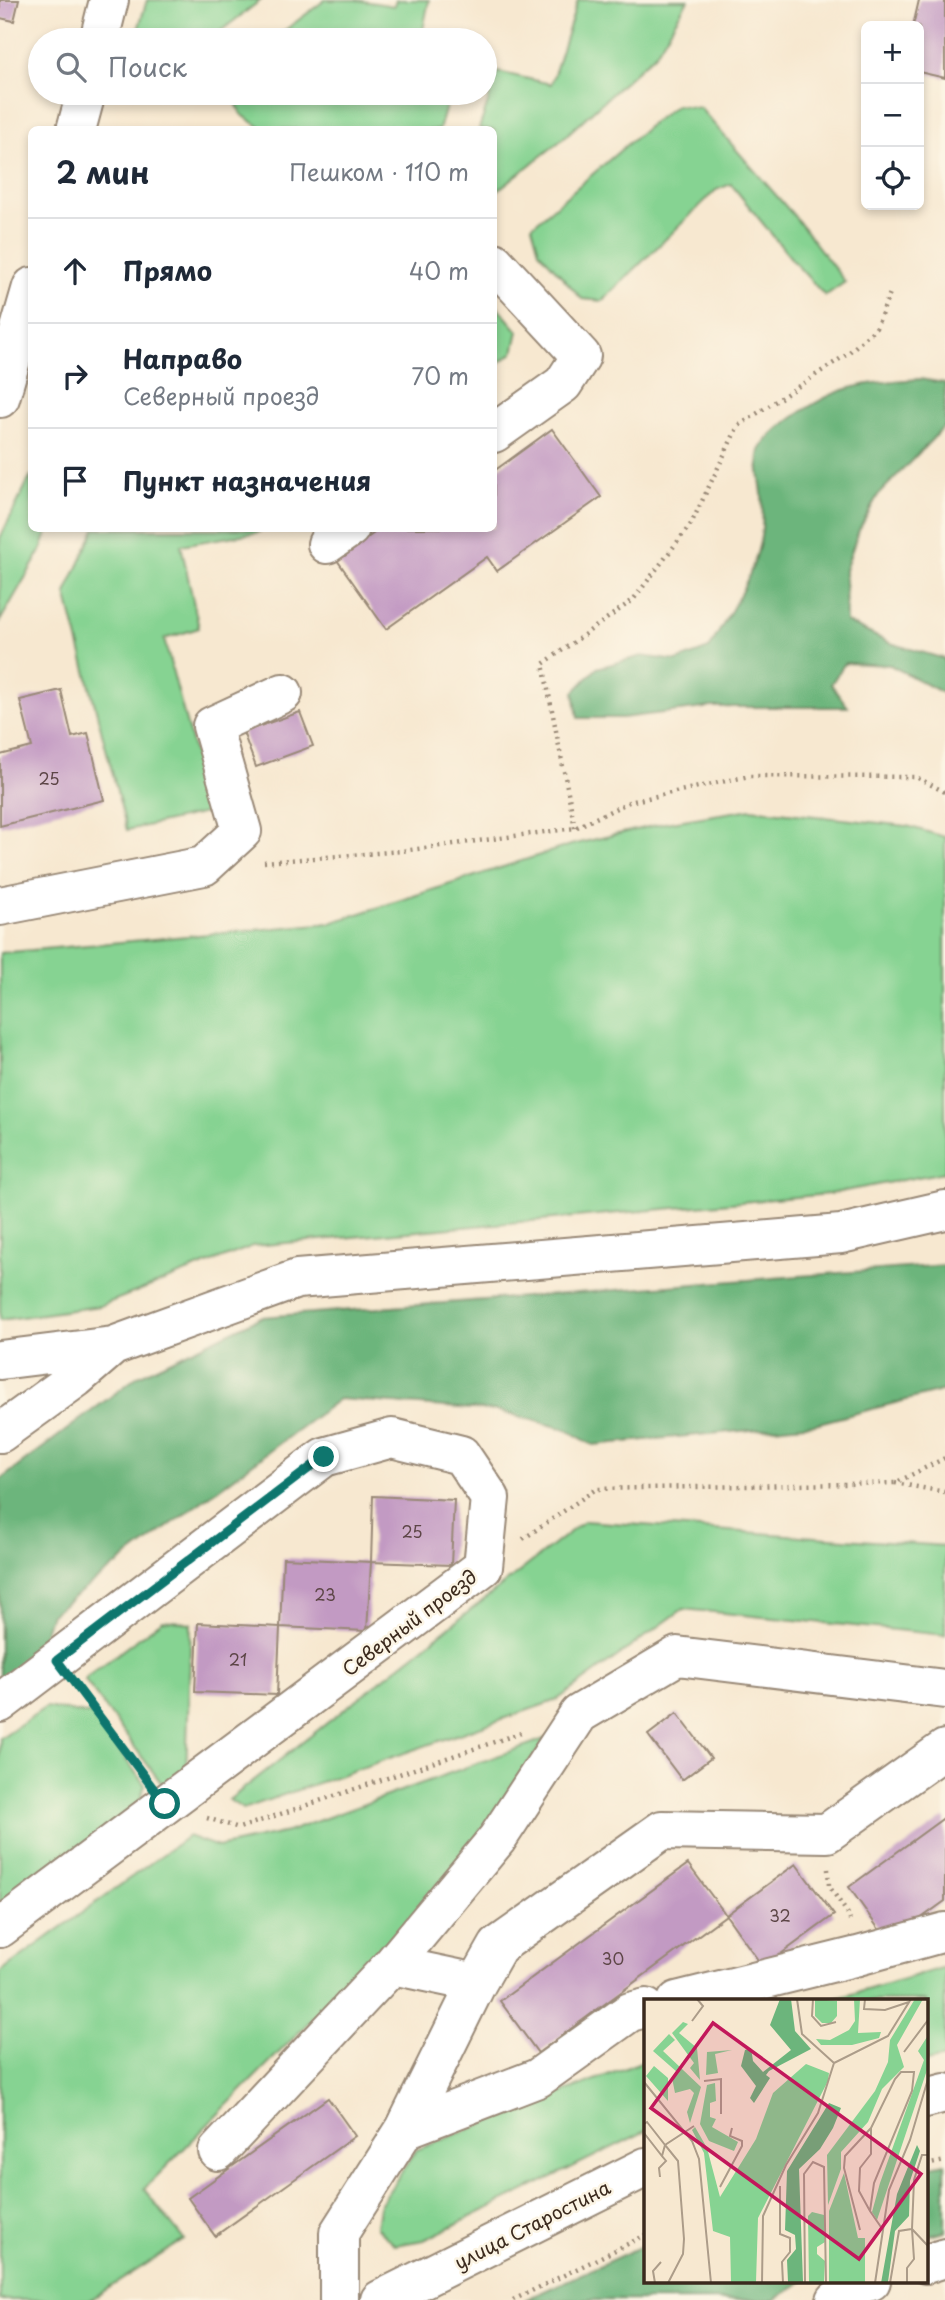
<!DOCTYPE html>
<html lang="ru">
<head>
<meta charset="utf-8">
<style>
	body { margin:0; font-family:"Playpen Sans",sans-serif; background:#f2f2f3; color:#1f2937 }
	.controls { position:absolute; right:21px; top:21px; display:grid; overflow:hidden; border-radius:10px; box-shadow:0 4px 10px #0003 }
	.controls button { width:63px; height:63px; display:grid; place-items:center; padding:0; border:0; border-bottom:2px solid #e0e1e3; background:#fff; color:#1f2937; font:35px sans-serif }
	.stop { position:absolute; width:21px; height:21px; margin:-16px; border:5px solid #0f766e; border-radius:50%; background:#fff }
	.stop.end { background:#0f766e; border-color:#fff; box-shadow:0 2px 7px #0008 }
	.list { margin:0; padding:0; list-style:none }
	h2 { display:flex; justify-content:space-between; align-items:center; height:91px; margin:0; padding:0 28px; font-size:30px }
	h2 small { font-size:23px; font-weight:400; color:#747a83 }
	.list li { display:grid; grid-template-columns:46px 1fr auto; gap:21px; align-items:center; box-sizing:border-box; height:105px; padding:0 28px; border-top:2px solid #e0e1e3 }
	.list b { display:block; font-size:26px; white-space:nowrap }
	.list p { margin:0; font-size:23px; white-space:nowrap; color:#747a83 }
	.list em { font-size:23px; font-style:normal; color:#747a83 }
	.icon { flex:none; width:38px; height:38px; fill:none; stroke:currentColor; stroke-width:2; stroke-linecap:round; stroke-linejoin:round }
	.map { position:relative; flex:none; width:945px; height:2300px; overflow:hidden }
	.search { position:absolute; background:#fff; box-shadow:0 4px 10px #0003; left:28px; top:28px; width:469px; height:77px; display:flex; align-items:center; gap:18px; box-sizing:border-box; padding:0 24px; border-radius:38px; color:#747a83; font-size:26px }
	.panel { position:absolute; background:#fff; box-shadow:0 4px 10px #0003; left:28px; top:126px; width:469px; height:406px; border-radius:10px }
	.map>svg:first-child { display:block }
	.green { fill:#86d392; stroke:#607e58; stroke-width:2 }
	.forest { fill:#6cb57c; stroke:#54704d; stroke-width:2 }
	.building { fill:#c29ac3 }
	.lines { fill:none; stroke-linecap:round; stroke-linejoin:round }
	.minor-casing { stroke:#998977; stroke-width:42 }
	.major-casing { stroke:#998977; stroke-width:42 }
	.path { stroke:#998977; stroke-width:4.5; stroke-dasharray:2 5; stroke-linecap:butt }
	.minor { stroke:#fff; stroke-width:38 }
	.major { stroke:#fff; stroke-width:38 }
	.route { stroke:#0f766e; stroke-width:9 }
	.labels { text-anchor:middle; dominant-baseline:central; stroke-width:5; stroke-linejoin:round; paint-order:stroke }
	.number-label { font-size:16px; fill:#5d4647 }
	.street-label { font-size:19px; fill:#3b2a1e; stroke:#fcf5e5 }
	.inset-road { fill:none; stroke:#ac9c89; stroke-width:2 }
	.view { fill:#c2185b; fill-opacity:0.15; stroke:#c2185b; stroke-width:3.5 }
	.inset-edge { fill:none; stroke:#3b2a1e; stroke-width:3.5 }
</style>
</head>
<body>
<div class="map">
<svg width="945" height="2300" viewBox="0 0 945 2300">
	<rect width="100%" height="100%" fill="#fcf5e5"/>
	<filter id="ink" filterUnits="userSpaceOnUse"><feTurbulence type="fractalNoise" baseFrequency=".0143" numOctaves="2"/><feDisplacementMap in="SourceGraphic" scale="14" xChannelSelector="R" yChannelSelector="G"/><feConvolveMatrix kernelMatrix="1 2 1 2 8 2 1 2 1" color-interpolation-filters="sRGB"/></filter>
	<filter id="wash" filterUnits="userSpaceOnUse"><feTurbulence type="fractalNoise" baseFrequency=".00686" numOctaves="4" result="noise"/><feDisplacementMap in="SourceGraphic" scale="28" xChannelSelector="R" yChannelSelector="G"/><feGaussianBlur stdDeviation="1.57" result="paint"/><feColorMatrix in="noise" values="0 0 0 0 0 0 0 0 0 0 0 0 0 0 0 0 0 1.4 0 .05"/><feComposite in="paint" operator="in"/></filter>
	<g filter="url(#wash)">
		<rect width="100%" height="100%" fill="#f7e8d0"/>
		<path class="green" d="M147 0H261L209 40H135Z
			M325 0H356L394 6 396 0H429L421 40H272Z
			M578 0H688L656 53 559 142 494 193V130L479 129 498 72 551 84Z
			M232 93H450L439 130 263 129 241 114Z
			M676 105 700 108 795 217 845 282 825 296 794 262 731 184 716 190 602 301 582 299 539 251 532 226 651 124Z
			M494 303 518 331 513 353 494 366Z
			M31 475 32 528 49 529 39 554 0 621V538Z
			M95 529H258L259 532 181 545 199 628 164 639 210 812 127 830 66 593Z
			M751 809 907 826 945 837V1172L829 1194 253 1246 100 1306 0 1320V953L330 923 571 845 665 823Z
			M584 1521 945 1546V1635L683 1609 557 1700 243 1809 229 1800Z
			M163 1620 191 1623 186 1777 168 1792 84 1679Z
			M46 1707 92 1715 145 1785 136 1813 0 1920V1738Z
			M547 1738 435 1895 144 2189 184 2240 90 2300H0V1972L188 1836 218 1847 287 1832Z
			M945 1967V2058L926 2062V2001H828Z
			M646 2060V2131L424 2240 395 2245 376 2227 379 2206 416 2150Z"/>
		<path class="forest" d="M920 379 945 383V426L878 495 859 530 845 570 846 622 890 643 945 659V694L890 665 845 663 831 684 848 707H712L622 718H578L574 692 597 668 642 656 677 661 709 649C728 615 752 580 760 542 763 528 763 509 762 494 761 481 756 464 760 451 768 430 820 398 841 391 866 382 894 381 920 379Z
			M945 1265V1390L815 1424 593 1445 565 1429 499 1411 339 1399 51 1614 35 1661 0 1684V1480L138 1376 261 1317Z
			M945 2163V2231L926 2236V2167Z
			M646 2244V2281H803L775 2300H525Z"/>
		<g id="blocks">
			<path class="building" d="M0 0H19L14 21 0 18Z
				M919 0H945V78L919 72V26H913Z
				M552 429 601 497 497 571 487 557 386 629 337 560 381 528H494V471Z
				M61 690 72 737 88 733 104 800 0 826V755L32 747 20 700Z
				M300 712 313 746 256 767 243 732Z
				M373 1496 454 1500 451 1565 371 1562Z
				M283 1558 371 1562 367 1631 280 1627 277 1695 195 1692 198 1623 280 1627Z
				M677 1713 711 1758 682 1780 648 1735Z
				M945 1817V1901L888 1942 849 1887Z
				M688 1864 726 1915 538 2053 500 2001Z
				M796 1864 834 1915 763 1967 726 1915Z
				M328 2098 355 2136 215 2236 188 2198Z"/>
		</g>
	</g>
	<g filter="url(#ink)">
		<use href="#blocks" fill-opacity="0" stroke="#998977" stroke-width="2"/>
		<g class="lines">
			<defs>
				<path id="minor" d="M494 262 581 356 563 384 494 433
					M327 544 350 528
					M0 906 204 866 242 831 212 726 283 693
					M0 1360 113 1346 297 1279 841 1234 945 1210
					M0 1433 76 1378 113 1346
					M0 1703 324 1457 392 1438 461 1455 490 1498 483 1567 0 1928
					M392 1965 477 1983
					M677 2001 858 1956 945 1932
					M405 2129 477 1983 498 1946 662 1830 827 1833 945 1749
					M218 2151 392 1965 497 1839 579 1714 677 1656 945 1689
					M926 2264 945 2258
					M339 2300V2233L405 2129 538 2078 630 2012 646 2008
					M836 2300 859 2284 871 2281"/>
				<path id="major" d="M99 40 109 0
					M76 130 86 93
					M0 398 32 287
					M926 2098 945 2093
					M380 2300 646 2167"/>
			</defs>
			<use href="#minor" class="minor-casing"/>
			<use href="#major" class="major-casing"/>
			<path class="path" d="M575 828 543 664 633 600 691 524 738 426 846 355 876 328 890 293
				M264 862 402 851 575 828 629 802 749 776 916 777 945 792
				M895 1483 945 1492
				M523 1539 596 1489 895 1483 945 1458
				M78 1688 144 1776
				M207 1818 239 1828 521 1733
				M828 1869 829 1886 848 1914 850 1920
				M926 2165 945 2161
				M513 2300 646 2235"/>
			<use href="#minor" class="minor"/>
			<use href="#major" class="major"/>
		</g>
	</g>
	<g class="lines" filter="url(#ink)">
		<path class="route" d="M165 1804 57 1660 324 1457"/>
	</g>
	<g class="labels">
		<g class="number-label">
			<text x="49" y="778">25</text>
			<text x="412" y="1531">25</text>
			<text x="325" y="1594">23</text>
			<text x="238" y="1659">21</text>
			<text x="780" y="1915">32</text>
			<text x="613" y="1958">30</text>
		</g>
		<g class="street-label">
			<text transform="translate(409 1622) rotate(-37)">Северный проезд</text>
			<text transform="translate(532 2224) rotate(-27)">улица Старостина</text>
		</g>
	</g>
	<g transform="translate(644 1999)">
		<rect width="284" height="284" fill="#f7e8d0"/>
		<path d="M171 0 193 2V17L187 24H178L171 17ZM210 0H216L214 34 237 33 235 39 208 46H177L172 40 186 41 205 31 211 22ZM271 0H279L253 46 260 68 238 90 224 123 197 153V170L184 206 183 156 231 92 244 63 246 41ZM39 23 44 25 35 34 53 49 56 81 46 69 50 64 28 34ZM25 35 31 41 19 52 57 88 46 124 43 113 50 94 46 90 31 94 28 79 33 73 9 52ZM283 38V71L233 221 228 213 236 184 280 61 274 52ZM88 51 71 55 74 74 62 76 63 53ZM162 65 185 74 184 82 114 219 112 283H87L86 238 69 232 60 154 48 131 51 128 63 149 76 198 112 140 129 94ZM10 67 24 79V102L2 77ZM71 84 72 102 66 104V118L72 120 68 128 94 143 90 152 65 142 56 125 63 86ZM200 174 214 239H221V283L185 284V212ZM168 213 180 216 181 243 173 248V255L181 262 180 283H165L164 217Z" fill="#86d392"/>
		<path d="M136 0H147L151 32 167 50 125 72 122 76 126 79 110 104 106 99 112 87 97 67 101 51 107 49 109 62 119 73 147 51 126 26ZM185 104 197 109 189 129 176 150 155 170 159 283H144L143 261 152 250 151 236 141 231 143 172ZM273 146 276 152 266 182 265 217 251 232 244 283 237 284 253 195Z" fill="#6cb57c"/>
		<path class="inset-road" d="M153 0 158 35 190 64M169 0 168 17 177 27 192 23M221 0 220 10 241 11 265 3M48 22 59 7 53 0M260 53 284 21M60 82 77 80V115M0 83 48 142 55 160 67 284M0 125 3 123 21 146 18 157 0 134M284 156H278L270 181 268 230 284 247M16 178 15 169 22 162 18 157M136 187V235L146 239V253L138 263 139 284M76 188 98 147V142L86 137 88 129M226 212 215 192 216 169 227 155V129L251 80 257 73H270L268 92 230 184 226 212 239 231M216 231 200 169 201 157 227 129M11 284 9 272 17 263M24 284 39 255 40 240 34 162 21 146 50 127M118 284 119 217 142 166 174 114 190 64 244 37 267 0M161 284 160 175 169 163 180 168 182 284M231 284 245 191 266 141 284 80M246 284 255 232 268 230 270 260 263 269V284"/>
		<path class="view" d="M69 24 277 175 215 260 7 109Z"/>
		<rect width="284" height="284" class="inset-edge"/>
	</g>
</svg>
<div class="controls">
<button>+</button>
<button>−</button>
<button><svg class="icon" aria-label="locate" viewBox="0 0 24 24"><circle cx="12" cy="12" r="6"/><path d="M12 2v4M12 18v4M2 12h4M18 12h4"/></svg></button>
</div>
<div class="stop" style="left:165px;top:1804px"></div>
<div class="stop end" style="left:324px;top:1457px"></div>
<div class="search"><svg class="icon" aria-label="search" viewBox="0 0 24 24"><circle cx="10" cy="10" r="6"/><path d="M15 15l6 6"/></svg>Поиск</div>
<section class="panel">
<h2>2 мин<small>Пешком · 110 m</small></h2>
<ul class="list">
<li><svg class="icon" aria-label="ahead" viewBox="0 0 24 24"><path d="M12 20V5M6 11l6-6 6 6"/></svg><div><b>Прямо</b></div><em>40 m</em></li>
<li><svg class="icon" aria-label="right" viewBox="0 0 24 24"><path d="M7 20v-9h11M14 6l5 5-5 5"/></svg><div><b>Направо</b><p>Северный проезд</p></div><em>70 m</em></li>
<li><svg class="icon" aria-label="arrive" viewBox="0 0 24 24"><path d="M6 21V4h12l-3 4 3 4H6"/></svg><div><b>Пункт назначения</b></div></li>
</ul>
</section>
</div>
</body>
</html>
